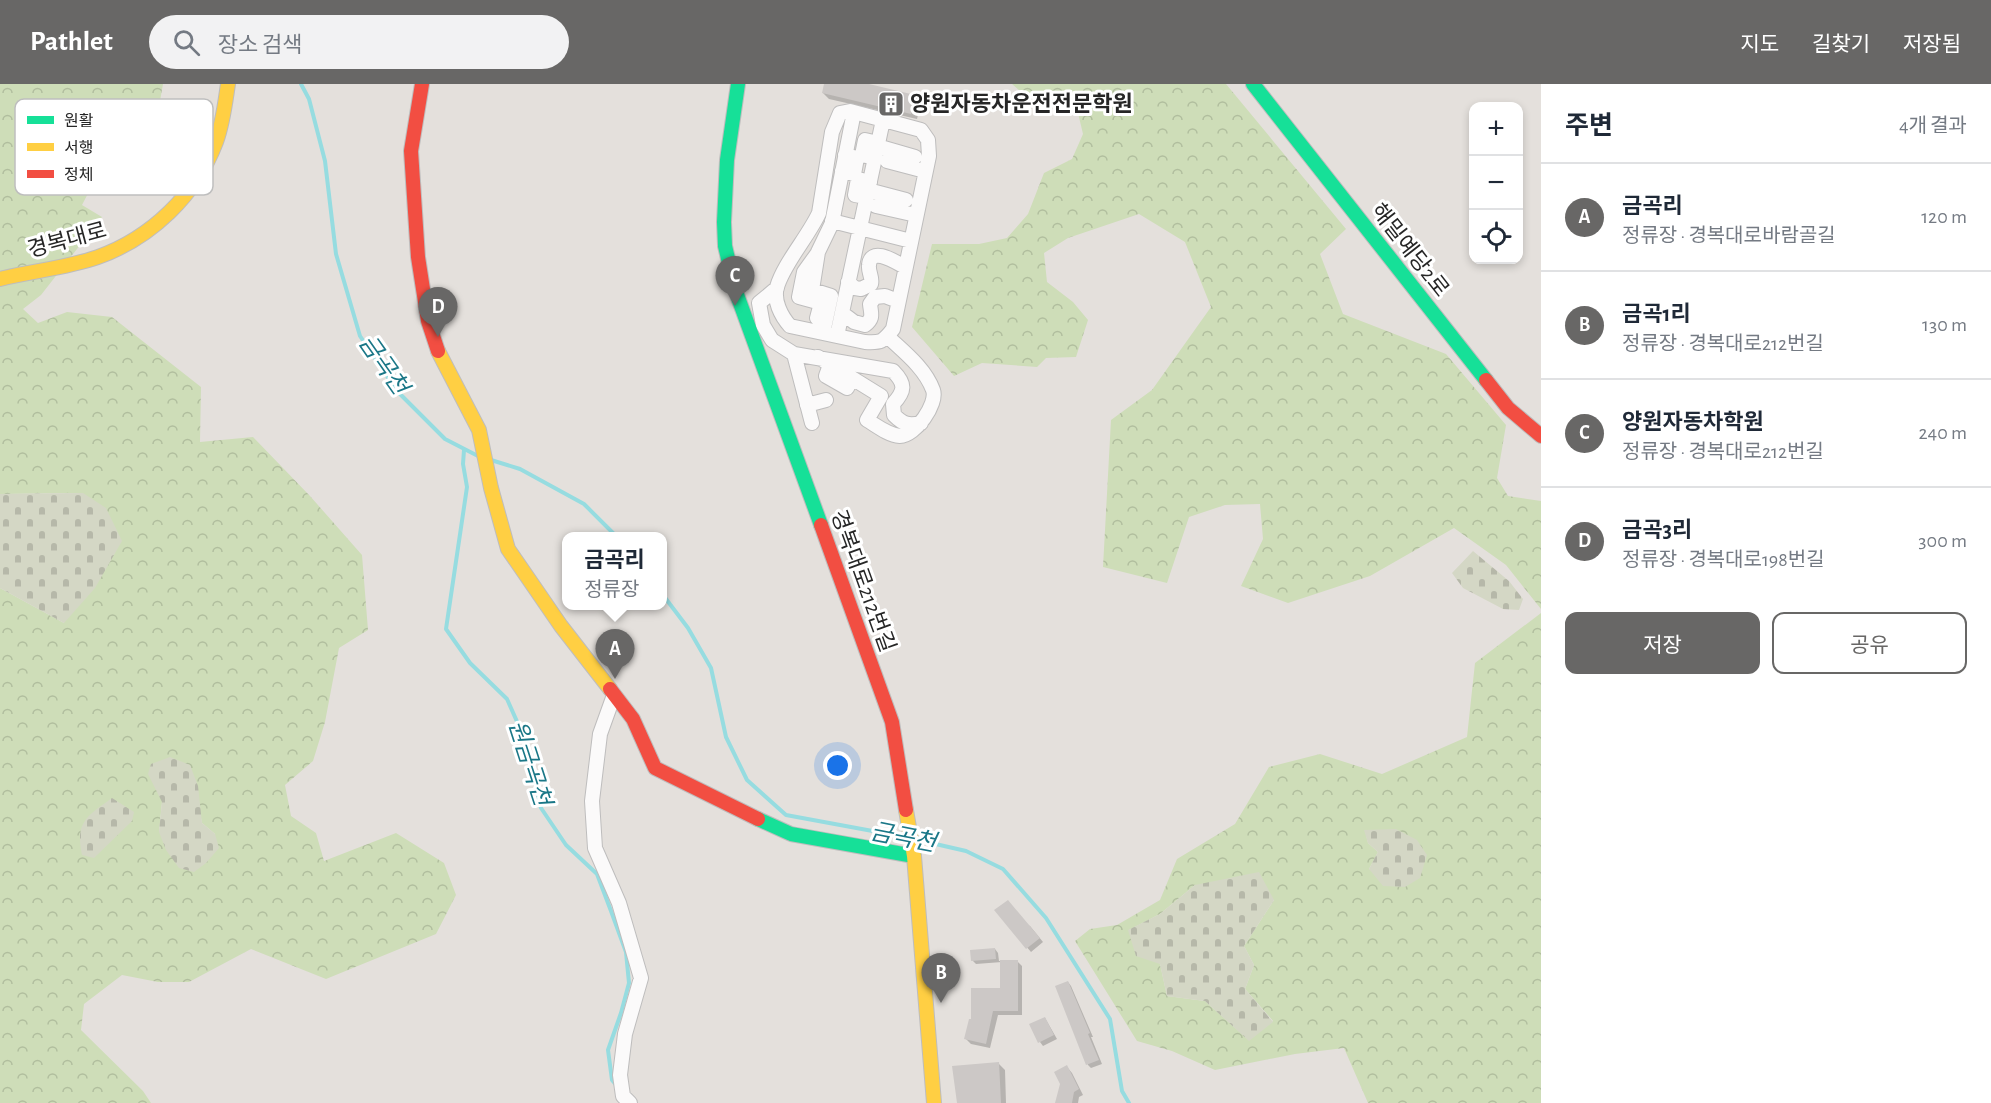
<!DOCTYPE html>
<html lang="ko">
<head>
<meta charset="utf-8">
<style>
	body { margin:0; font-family:"Alegreya Sans","Noto Sans KR",sans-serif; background:#f2f2f3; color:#1f2937 }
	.controls { position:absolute; right:18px; top:18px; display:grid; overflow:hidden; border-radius:12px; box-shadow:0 3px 9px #0003 }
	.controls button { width:54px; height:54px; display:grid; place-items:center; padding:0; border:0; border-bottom:2px solid #e0e1e3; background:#fff; color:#1f2937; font:30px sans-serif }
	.you { position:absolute; left:838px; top:682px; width:21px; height:21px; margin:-15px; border:4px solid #fff; border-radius:50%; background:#1a73e8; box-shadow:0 0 0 9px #1a73e833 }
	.badge { display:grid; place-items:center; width:39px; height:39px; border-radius:50%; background:#686766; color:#fff; font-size:20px; font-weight:700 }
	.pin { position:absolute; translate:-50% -50px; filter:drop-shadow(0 2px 3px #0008) }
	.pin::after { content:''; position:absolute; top:32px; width:21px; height:18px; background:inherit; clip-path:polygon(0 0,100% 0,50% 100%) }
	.popup { position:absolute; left:562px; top:448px; width:105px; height:78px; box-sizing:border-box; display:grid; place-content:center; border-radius:12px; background:#fff; filter:drop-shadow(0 2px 4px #0005); font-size:20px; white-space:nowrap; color:#747a83 }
	.popup b { font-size:22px; color:#1f2937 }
	.popup::after { content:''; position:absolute; left:50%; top:100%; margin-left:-12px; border:12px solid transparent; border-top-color:#fff }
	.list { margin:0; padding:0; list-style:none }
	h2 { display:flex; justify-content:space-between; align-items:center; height:78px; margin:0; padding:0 24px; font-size:26px }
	h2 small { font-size:20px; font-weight:400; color:#747a83 }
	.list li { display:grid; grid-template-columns:39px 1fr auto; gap:18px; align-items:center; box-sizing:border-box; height:108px; padding:0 24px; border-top:2px solid #e0e1e3 }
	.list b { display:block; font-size:22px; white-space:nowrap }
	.list p { margin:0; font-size:20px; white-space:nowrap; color:#747a83 }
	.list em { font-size:20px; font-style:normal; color:#747a83 }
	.actions { display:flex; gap:12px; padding:18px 24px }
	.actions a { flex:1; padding:14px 0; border:2px solid #686766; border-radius:12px; text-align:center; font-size:21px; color:#686766 }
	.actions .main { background:#686766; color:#fff }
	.icon { flex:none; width:33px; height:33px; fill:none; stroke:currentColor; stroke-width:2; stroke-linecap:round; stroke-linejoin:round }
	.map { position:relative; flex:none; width:1541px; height:1019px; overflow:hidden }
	header { display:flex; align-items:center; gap:36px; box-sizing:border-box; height:84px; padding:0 30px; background:#686766; color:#fff }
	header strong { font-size:28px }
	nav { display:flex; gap:33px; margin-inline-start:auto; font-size:21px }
	.search { width:420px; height:54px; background:#f2f2f3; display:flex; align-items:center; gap:15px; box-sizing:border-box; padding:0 21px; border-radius:33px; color:#747a83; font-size:22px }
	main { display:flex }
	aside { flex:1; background:#fff }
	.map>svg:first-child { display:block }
	.forest { fill:url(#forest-crowns); fill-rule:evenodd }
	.cemetery { fill:url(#cemetery-stones) }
	.shadow { fill:#0003 }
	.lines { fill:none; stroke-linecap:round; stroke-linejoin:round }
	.stream { stroke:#96dce0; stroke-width:4 }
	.building { fill:#ccc8c6 }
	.street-casing { stroke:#bebdbd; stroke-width:16 }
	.fast-casing { stroke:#bebdbd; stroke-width:16 }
	.slow-casing { stroke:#bebdbd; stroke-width:16 }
	.jam-casing { stroke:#bebdbd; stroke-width:16 }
	.street { stroke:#fbfafa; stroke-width:14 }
	.fast { stroke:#16e098; stroke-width:14 }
	.slow { stroke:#ffcf43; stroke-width:14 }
	.jam { stroke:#f24e42; stroke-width:14 }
	.labels { text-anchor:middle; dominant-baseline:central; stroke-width:6; stroke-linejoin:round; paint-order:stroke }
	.poi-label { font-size:22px; font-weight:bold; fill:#262626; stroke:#fff; text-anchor:start }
	.street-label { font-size:22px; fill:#262626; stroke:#fff }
	.water-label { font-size:24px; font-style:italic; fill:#1a7787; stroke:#fff }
	.key { fill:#fff; stroke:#bebebe; stroke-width:1.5 }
	.key-label { font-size:16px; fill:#262626 }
</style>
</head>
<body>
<header>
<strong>Pathlet</strong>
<div class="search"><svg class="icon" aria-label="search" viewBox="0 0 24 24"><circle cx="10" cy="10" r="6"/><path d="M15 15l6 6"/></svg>장소 검색</div>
<nav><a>지도</a><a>길찾기</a><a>저장됨</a></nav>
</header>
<main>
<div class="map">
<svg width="1541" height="1019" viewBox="0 0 1541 1019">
	<defs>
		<pattern id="forest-crowns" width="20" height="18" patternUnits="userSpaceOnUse" patternTransform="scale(1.5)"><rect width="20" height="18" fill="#ceddb8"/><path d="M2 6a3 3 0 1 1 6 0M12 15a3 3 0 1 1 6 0" fill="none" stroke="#b1be9e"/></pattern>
		<pattern id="cemetery-stones" width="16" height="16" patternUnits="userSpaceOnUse" patternTransform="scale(1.5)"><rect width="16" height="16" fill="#d4d7c5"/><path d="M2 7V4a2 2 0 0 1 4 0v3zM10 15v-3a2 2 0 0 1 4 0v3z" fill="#b6b8a9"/></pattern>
	</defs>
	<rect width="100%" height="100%" fill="#e4e0dc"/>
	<path class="forest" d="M0 0H163L155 45 110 67 82 121 102 133 41 211 23 225 38 239 67 228 112 233 201 303 200 358 253 353 310 412 362 471 368 546 339 564 325 638 313 677 285 701 291 732 316 749 324 777 396 749 444 779 456 811 436 850 326 895 251 865 189 898H158L122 891 84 920 81 946 143 1007 151 1019H0V504L64 539 83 409 0 410ZM162 718 200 729 202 739 215 750 159 748Z
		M1012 0H1226L1346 145 1320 170 1343 230 1446 270 1506 341 1497 394 1508 412 1541 417V525L1506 481 1454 444 1370 492 1288 519 1241 502 1263 455 1260 420 1225 421 1189 433 1167 499 1103 483 1111 336 1152 306 1211 223 1185 158 1139 130 1068 154 1044 169 1047 198 1073 218 1088 236 1076 273 1046 274 1037 283 982 279 954 292 912 243 932 160H979L1007 154 1028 130 1044 89 1072 75 1083 50 1078 29 1059 15 1020 7Z
		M1541 529V1019H1368L1344 964 1295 970 1215 986 1172 967 1137 957 1075 857 1090 845 1117 841 1160 816 1177 775 1235 740 1269 683 1320 670 1382 690 1467 653 1475 579ZM1365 746 1405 803 1369 785 1378 768 1368 759ZM1195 801 1274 816 1244 862 1254 881 1245 905 1273 937 1249 956 1205 917 1167 912 1160 880 1129 846 1160 830Z"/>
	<path class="cemetery" d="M83 409 106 424 122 457 95 504 64 539 0 504V410Z
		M1473 467 1509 497 1523 515 1519 526 1503 525 1463 504 1452 489Z
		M170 673 190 681 198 702 202 739 215 750 219 764 206 779 194 788 179 784 166 766 159 748 162 718 148 690 151 680Z
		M112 714 134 728 132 737 94 774 82 771C75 738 87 732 112 714Z
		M1396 745 1417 756 1427 771 1420 794 1405 803 1383 802 1369 785 1378 768 1368 759 1364 746Z
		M1259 788 1274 816 1244 862 1254 881 1245 905 1273 938 1249 957 1205 917 1167 912 1160 880 1136 872 1128 846 1160 830 1195 801Z"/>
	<path class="shadow" d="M825 0H862L915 12 921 18 917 35 829 15 823 9Z
		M996 827 1030 842 1043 858 1031 868Z
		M995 865 998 869 999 877H1017L1022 882V931H998L990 964 971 960 966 955 1002 905V878L976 880 972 876Z
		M1068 898 1071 902 1093 953H1091L1102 980 1091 984 1088 981 1057 903Z
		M1045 934 1057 955 1043 962 1040 958Z
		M999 980 1005 986 1006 1019H958Z
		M1067 983 1072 989 1083 1011 1079 1013 1078 1019H1057Z"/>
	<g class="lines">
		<path class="stream" d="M301 0 309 15 325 77 336 170 360 252 397 307 445 355 478 372
			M464 366 463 380 467 403 446 545 470 579 507 615 527 660 541 724 566 761 597 790 611 827 626 868 629 899 621 929 608 966 612 996 617 1002
			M491 376 520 385 584 420 616 452
			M663 511 688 544 711 584 726 653 747 696 786 731 905 753
			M918 756 966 767 1003 785 1046 834 1110 935 1122 1007 1129 1019"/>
	</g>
	<path class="building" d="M824 0H869L915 11 911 30 822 9Z
		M1008 816 1040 854 1026 865 994 826Z
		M995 864 996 875 971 877 970 866Z
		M1000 876H1018V927H993L986 960 964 955 969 935H971V904H1000Z
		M1068 897 1090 949 1088 950 1099 976 1086 981 1055 902Z
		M1045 933 1054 951 1038 959 1029 940Z
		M999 978 1001 1019H957L952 982Z
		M1067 981 1079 1005 1074 1008 1072 1019H1055L1060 1000 1054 988Z"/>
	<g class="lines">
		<defs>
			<path id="street" d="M850 27 921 46 928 56 929 72 893 245C883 258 881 259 865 258L790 242C781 232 773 216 777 203 784 179 808 153 819 129L832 48 840 29Z
				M877 62 915 73
				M875 74 862 71 865 56 878 59
				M887 77 925 87
				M842 87 854 90 857 74 845 71
				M868 106 906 116
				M866 113 855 111 858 95 870 98
				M876 122 916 131
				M832 137 911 157
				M817 170 804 188 799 213 821 219 817 234
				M848 198 855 204 861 205 871 200C873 194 868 188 869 181 871 161 897 179 905 183
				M777 204 759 219 763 241 772 256 794 270 893 287C906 300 905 307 893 320L894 331C903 340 908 342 921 339
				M842 229 854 238 865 241C874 234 871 230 870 220L875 213 885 212 898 217
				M823 249 831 212 812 206 818 168 832 139 854 28
				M837 252 883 36
				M794 270 812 339
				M818 273 881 312 867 336C877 342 888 351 900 352 915 352 938 320 933 306 925 284 904 268 887 252
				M830 281 826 292 847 304 852 294
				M807 321 826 316
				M614 611 600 650 592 717 595 764 619 819 641 894 625 950 620 991 623 1012 630 1019"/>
			<path id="fast" d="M738 0 727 76 724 138 725 162 736 208 821 441
				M1253 0 1486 296
				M758 735 791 750 914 772"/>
			<path id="slow" d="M0 195C32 187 67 184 98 173 151 154 196 111 216 58 223 39 225 20 228 0
				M438 267 479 346 491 404 508 465 561 542 610 605
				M906 726 914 772 934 1019"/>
			<path id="jam" d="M422 0 411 67 418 173 428 237 438 267
				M1486 296 1508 324 1541 352
				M821 441 892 638 906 726
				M610 605 633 635 655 684 758 735"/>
		</defs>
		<use href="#street" class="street-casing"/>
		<use href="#fast" class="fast-casing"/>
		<use href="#slow" class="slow-casing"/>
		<use href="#jam" class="jam-casing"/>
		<use href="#street" class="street"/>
		<use href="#fast" class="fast"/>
		<use href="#slow" class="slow"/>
		<use href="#jam" class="jam"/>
	</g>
	<defs>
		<symbol id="building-square" viewBox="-11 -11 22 22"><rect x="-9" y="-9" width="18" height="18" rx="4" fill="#686766" stroke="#fff"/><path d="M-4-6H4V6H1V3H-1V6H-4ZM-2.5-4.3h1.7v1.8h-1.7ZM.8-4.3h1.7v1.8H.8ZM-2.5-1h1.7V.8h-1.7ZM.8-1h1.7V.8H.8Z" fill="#fff"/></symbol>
	</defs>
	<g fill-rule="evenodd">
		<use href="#building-square" x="876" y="5" width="30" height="30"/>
	</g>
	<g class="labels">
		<g class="poi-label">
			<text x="910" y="20">양원자동차운전전문학원</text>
		</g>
		<g class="street-label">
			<text transform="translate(67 156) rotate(-15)">경복대로</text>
			<text transform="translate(1410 166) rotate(52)">해밀예당2로</text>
			<text transform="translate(863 497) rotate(70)">경복대로212번길</text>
		</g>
		<g class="water-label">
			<text transform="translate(383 281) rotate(55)">금곡천</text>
			<text transform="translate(529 679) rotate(72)">원금곡천</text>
			<text transform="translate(903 754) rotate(11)">금곡천</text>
		</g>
	</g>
	<rect x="15" y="15" width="198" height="96" rx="9" class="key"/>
	<rect x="27" y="32" width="27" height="8" fill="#16e098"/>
	<rect x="27" y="59" width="27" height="8" fill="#ffcf43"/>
	<rect x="27" y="86" width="27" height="8" fill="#f24e42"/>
	<g class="key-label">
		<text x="64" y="42">원활</text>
		<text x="64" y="69">서행</text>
		<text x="64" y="96">정체</text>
	</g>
</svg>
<div class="controls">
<button>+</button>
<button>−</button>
<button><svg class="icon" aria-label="locate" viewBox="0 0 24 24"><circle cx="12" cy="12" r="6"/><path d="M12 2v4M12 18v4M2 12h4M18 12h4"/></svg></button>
</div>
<div class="you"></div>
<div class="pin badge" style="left:615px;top:595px">A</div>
<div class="popup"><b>금곡리</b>정류장</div>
<div class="pin badge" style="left:941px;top:919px">B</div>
<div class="pin badge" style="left:735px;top:222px">C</div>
<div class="pin badge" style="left:438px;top:253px">D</div>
</div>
<aside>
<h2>주변<small>4개 결과</small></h2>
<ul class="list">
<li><span class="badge">A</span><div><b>금곡리</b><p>정류장 · 경복대로바람골길</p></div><em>120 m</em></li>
<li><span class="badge">B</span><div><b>금곡1리</b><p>정류장 · 경복대로212번길</p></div><em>130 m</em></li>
<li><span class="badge">C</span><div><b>양원자동차학원</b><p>정류장 · 경복대로212번길</p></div><em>240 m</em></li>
<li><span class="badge">D</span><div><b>금곡3리</b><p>정류장 · 경복대로198번길</p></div><em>300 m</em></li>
</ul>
<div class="actions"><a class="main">저장</a><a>공유</a></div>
</aside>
</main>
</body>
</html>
